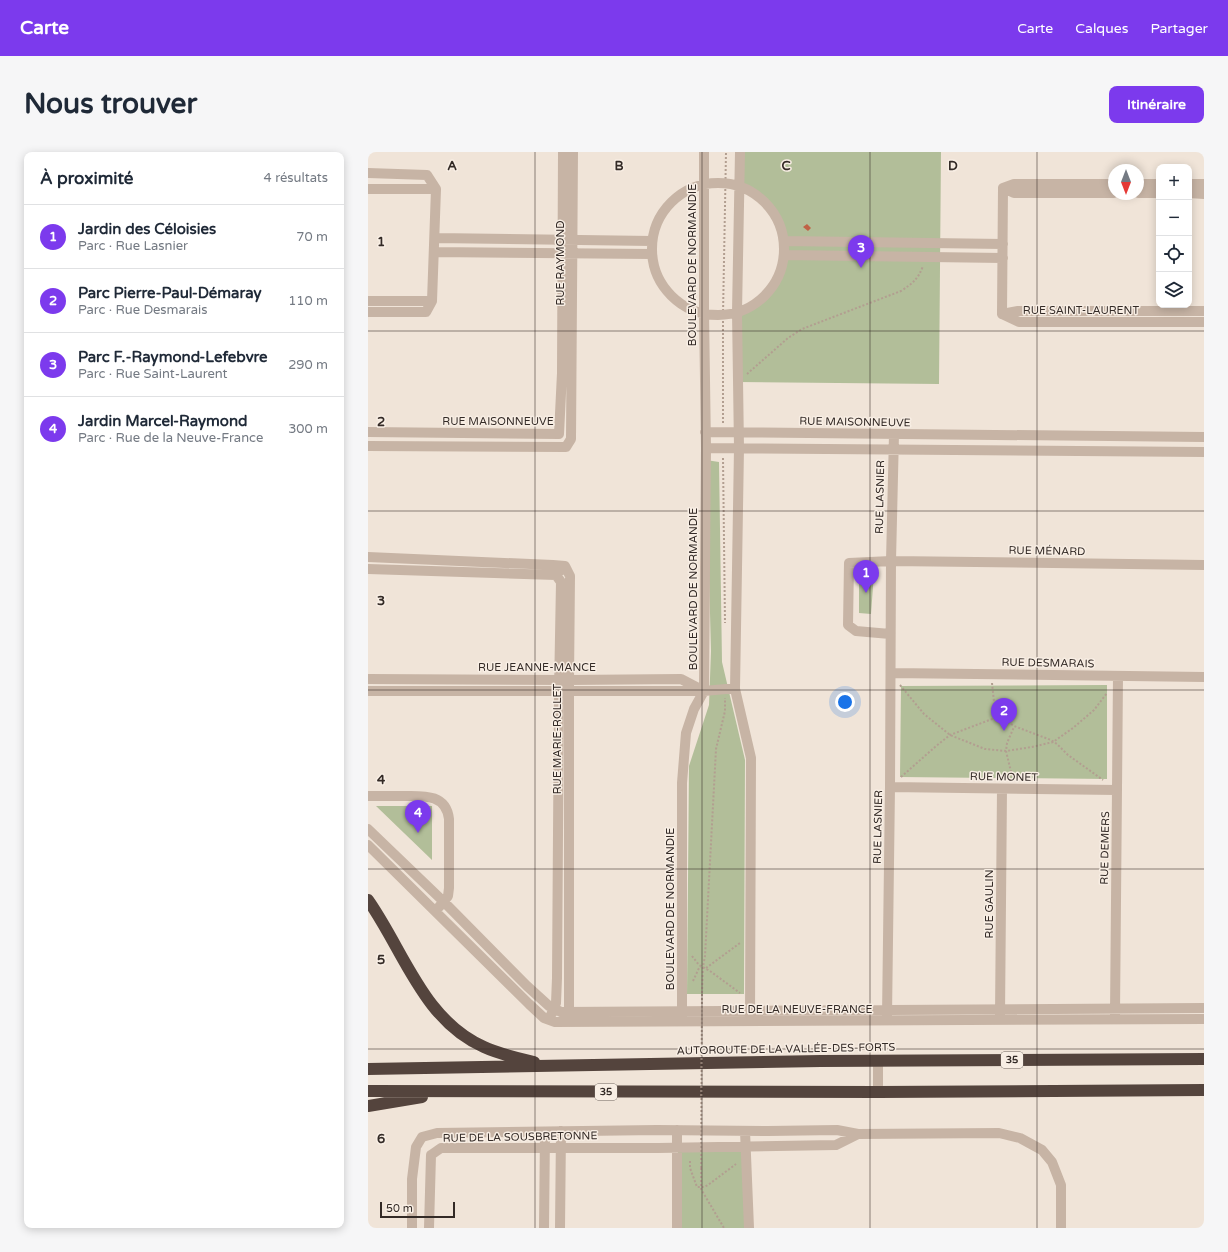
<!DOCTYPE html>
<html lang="fr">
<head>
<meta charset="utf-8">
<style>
	body { margin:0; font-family:"Varela Round",sans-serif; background:#f6f6f7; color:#1f2937 }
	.controls { position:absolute; right:12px; top:12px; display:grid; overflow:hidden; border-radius:8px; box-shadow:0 2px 10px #0003 }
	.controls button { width:36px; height:36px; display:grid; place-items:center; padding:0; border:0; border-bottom:1px solid #e0e1e3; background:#fff; color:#1f2937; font:20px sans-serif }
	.compass { position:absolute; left:740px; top:12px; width:36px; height:36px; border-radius:50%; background:#fff; box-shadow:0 2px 10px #0003; rotate:180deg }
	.scale { position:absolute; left:12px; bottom:10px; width:75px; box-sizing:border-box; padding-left:4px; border:2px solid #332a26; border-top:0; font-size:11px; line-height:14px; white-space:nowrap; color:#332a26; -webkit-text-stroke:3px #f8eee4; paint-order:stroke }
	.you { position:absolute; left:477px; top:550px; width:14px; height:14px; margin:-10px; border:3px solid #fff; border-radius:50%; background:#1a73e8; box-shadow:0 0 0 6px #1a73e833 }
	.badge { display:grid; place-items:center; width:26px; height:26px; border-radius:50%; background:#7c3aed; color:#fff; font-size:13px; font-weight:700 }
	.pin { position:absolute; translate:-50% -33px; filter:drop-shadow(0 1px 2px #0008) }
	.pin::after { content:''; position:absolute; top:21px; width:14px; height:12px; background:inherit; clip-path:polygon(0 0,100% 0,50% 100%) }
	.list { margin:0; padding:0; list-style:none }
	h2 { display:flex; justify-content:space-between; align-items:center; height:52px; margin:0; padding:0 16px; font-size:17px }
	h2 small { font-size:13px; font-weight:400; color:#747a83 }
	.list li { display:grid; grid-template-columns:26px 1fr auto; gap:12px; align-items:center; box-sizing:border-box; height:64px; padding:0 16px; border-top:1px solid #e0e1e3 }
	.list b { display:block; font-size:15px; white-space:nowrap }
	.list p { margin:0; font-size:13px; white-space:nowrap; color:#747a83 }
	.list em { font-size:13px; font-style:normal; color:#747a83 }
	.icon { flex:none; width:22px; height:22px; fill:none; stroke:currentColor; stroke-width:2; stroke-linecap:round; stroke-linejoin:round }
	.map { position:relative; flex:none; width:836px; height:1076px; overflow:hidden; border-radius:8px }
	header { display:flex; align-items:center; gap:24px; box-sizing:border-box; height:56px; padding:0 20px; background:#7c3aed; color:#fff }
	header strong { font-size:19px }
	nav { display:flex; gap:22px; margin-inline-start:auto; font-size:14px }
	.intro { display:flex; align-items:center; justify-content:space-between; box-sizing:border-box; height:96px; padding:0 24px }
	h1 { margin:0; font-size:28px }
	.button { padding:10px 18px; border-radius:8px; background:#7c3aed; color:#fff; font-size:14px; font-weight:700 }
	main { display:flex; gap:24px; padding:0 24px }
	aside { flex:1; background:#fff; border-radius:8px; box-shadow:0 2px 10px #0003 }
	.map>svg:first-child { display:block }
	.green { fill:#b2be99 }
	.building { fill:#c06246 }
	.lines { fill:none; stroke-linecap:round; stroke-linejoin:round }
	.path { stroke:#b29e90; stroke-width:2; stroke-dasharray:2 2; stroke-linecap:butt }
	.minor { stroke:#c7b4a5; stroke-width:10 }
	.highway { stroke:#54443d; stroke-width:12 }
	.path-bridge { stroke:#b29e90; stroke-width:2; stroke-dasharray:2 2; stroke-linecap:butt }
	.grid { fill:none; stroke:#332a26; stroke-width:1; stroke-opacity:0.55 }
	.labels { text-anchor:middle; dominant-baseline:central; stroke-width:3; stroke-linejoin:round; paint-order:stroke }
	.shield { fill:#f8eee4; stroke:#6e655f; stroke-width:1 }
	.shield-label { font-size:10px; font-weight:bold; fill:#332a26 }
	.street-label { font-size:11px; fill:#332a26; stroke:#f8eee4 }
	.grid-label { font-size:13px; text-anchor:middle; font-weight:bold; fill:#332a26; stroke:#f8eee4; stroke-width:3; stroke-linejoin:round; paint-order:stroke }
</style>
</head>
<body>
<header>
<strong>Carte</strong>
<nav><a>Carte</a><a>Calques</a><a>Partager</a></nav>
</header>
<div class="intro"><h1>Nous trouver</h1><a class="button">Itinéraire</a></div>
<main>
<aside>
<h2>À proximité<small>4 résultats</small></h2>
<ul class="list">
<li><span class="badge">1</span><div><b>Jardin des Céloisies</b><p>Parc · Rue Lasnier</p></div><em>70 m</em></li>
<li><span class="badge">2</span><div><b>Parc Pierre-Paul-Démaray</b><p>Parc · Rue Desmarais</p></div><em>110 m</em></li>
<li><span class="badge">3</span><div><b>Parc F.-Raymond-Lefebvre</b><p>Parc · Rue Saint-Laurent</p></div><em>290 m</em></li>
<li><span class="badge">4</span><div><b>Jardin Marcel-Raymond</b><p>Parc · Rue de la Neuve-France</p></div><em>300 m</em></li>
</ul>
</aside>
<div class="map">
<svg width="836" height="1076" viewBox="0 0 836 1076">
	<rect width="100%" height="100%" fill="#f0e4d8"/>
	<path class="green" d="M373 0H573L571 232 370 230 369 161 398 147 412 126 420 98 412 70 396 50 384 40 373 35Z
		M338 308 351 310 354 510 377 608 376 842H319L321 614 341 553 343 499Z
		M491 420 506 421 503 462 491 461Z
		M739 533V627L532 625 533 534Z
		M8 654H64V708Z
		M310 996H377L380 1076H309Z"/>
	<path class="building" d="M439 72 443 76 440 79 435 75Z"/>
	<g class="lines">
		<path class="path" d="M379 222 420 186 434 177 533 139C545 131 550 127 555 114
			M355 271V163L358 0
			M355 306 357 471
			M624 531 626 550 632 564 646 574 683 588 689 592 700 603 735 628
			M532 533 556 562 582 583 617 597 638 599 664 595 685 590 705 576 726 558 739 541
			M533 625 567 595 582 583 632 564
			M645 628 638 599 639 591 646 575
			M324 804 331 813 342 819 372 841
			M338 816 372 791
			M325 829 331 816 333 815
			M334 841 335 815 337 804 348 597 357 559V546
			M322 1009V1016L329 1035H336L340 1033 368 1012
			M333 1016V1037L356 1076"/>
		<path class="minor" d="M372 0 369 160 371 296 367 537 383 606 382 866
			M0 21 59 23 68 37 64 149 58 160H0
			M284 97a66 66 0 1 1 132 0a66 66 0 1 1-132 0Z
			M770 32H791
			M821 32H836
			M635 36 646 41H746
			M0 37H68
			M770 41H791
			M821 41 836 42
			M67 86 284 89
			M416 89 635 92
			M66 100 284 102
			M416 103 635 106
			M0 149H64
			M634 162 635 36 646 32H746
			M634 162 651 170H836
			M634 162 650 159H836
			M0 280 191 282
			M337 280 836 285
			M191 282 194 221 195 0
			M0 294 198 295
			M198 295 203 287 205 0
			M338 296 836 300
			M0 405 185 413 197 414
			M197 414 202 424 201 528V867
			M0 417 188 423 193 418
			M522 482 488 479 480 473 481 411 523 409 836 413
			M523 521 836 525
			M0 527 201 528 313 527 334 538
			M0 539H336L358 537H367
			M522 635 749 638
			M0 644C11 644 23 644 34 644 54 644 78 641 81 667V736L80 744 71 755
			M0 677 76 750 159 834 181 854 193 860 836 856
			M0 693 161 852 176 866 187 870 836 867
			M747 862 750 524
			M183 863 188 851 189 826 191 539 193 430 188 423
			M632 863 634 637
			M519 864 522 635 523 409 526 282
			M314 866V631L318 581 326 557 336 539 338 296 336 161V0
			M510 909V940
			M377 979 381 1076
			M63 1003 73 996H290L468 993 490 982
			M44 1076V1027L48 995 54 985 69 981 289 978 400 979 469 978 490 982 631 981 652 986 674 998 684 1010 693 1033V1076
			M61 1076 63 1003
			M176 1076 177 980
			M192 1076 193 979
			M309 1076V978"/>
		<path class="highway" d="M0 748C36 799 55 868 116 895 131 902 149 906 166 910
			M0 917 453 909 836 907
			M0 939 510 940 836 938
			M0 954 54 945"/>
		<path class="path-bridge" d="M333 1016 334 841"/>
	</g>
	<path class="grid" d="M167 0V1076M334 0V1076M502 0V1076M669 0V1076M0 179H836M0 359H836M0 538H836M0 717H836M0 897H836"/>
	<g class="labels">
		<g class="shield">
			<rect x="633" y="900" width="22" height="16" rx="3"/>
			<rect x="227" y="932" width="22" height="16" rx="3"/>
		</g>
		<g class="shield-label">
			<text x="644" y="908">35</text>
			<text x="238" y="940">35</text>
		</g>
		<g class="street-label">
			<text transform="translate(192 111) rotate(-90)">RUE RAYMOND</text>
			<text transform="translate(324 113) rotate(-90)">BOULEVARD DE NORMANDIE</text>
			<text x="713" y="158">RUE SAINT-LAURENT</text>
			<text x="130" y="269">RUE MAISONNEUVE</text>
			<text transform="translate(487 270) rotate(1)">RUE MAISONNEUVE</text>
			<text transform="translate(512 345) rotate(-89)">RUE LASNIER</text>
			<text transform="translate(679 399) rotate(1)">RUE MÉNARD</text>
			<text transform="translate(325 437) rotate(-90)">BOULEVARD DE NORMANDIE</text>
			<text transform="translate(680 511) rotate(1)">RUE DESMARAIS</text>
			<text x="169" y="515">RUE JEANNE-MANCE</text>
			<text transform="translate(189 587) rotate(-90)">RUE MARIE-ROLLET</text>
			<text transform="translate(636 625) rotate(1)">RUE MONET</text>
			<text transform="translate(510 675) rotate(-89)">RUE LASNIER</text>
			<text transform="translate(737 696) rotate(-89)">RUE DEMERS</text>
			<text transform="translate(621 752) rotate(-90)">RUE GAULIN</text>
			<text transform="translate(302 757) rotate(-90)">BOULEVARD DE NORMANDIE</text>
			<text x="429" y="857">RUE DE LA NEUVE-FRANCE</text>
			<text transform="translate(418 897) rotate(-1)">AUTOROUTE DE LA VALLÉE-DES-FORTS</text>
			<text transform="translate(152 985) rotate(-1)">RUE DE LA SOUSBRETONNE</text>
		</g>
	</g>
	<g class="grid-label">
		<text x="84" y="18">A</text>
		<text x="251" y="18">B</text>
		<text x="418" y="18">C</text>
		<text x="585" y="18">D</text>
		<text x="13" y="94">1</text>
		<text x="13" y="274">2</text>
		<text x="13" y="453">3</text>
		<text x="13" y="632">4</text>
		<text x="13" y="812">5</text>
		<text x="13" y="991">6</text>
	</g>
</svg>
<div class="controls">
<button>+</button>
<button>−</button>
<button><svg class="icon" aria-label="locate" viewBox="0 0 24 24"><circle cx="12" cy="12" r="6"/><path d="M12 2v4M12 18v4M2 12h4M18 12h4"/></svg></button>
<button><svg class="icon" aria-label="layers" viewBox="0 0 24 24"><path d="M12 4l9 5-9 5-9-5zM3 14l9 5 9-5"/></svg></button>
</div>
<svg class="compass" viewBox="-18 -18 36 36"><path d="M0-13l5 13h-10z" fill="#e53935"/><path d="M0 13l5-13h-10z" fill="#747a83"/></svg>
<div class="scale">50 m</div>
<div class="you"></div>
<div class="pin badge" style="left:498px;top:441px">1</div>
<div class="pin badge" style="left:636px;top:579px">2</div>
<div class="pin badge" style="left:493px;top:116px">3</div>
<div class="pin badge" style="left:50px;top:681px">4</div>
</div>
</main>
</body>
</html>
